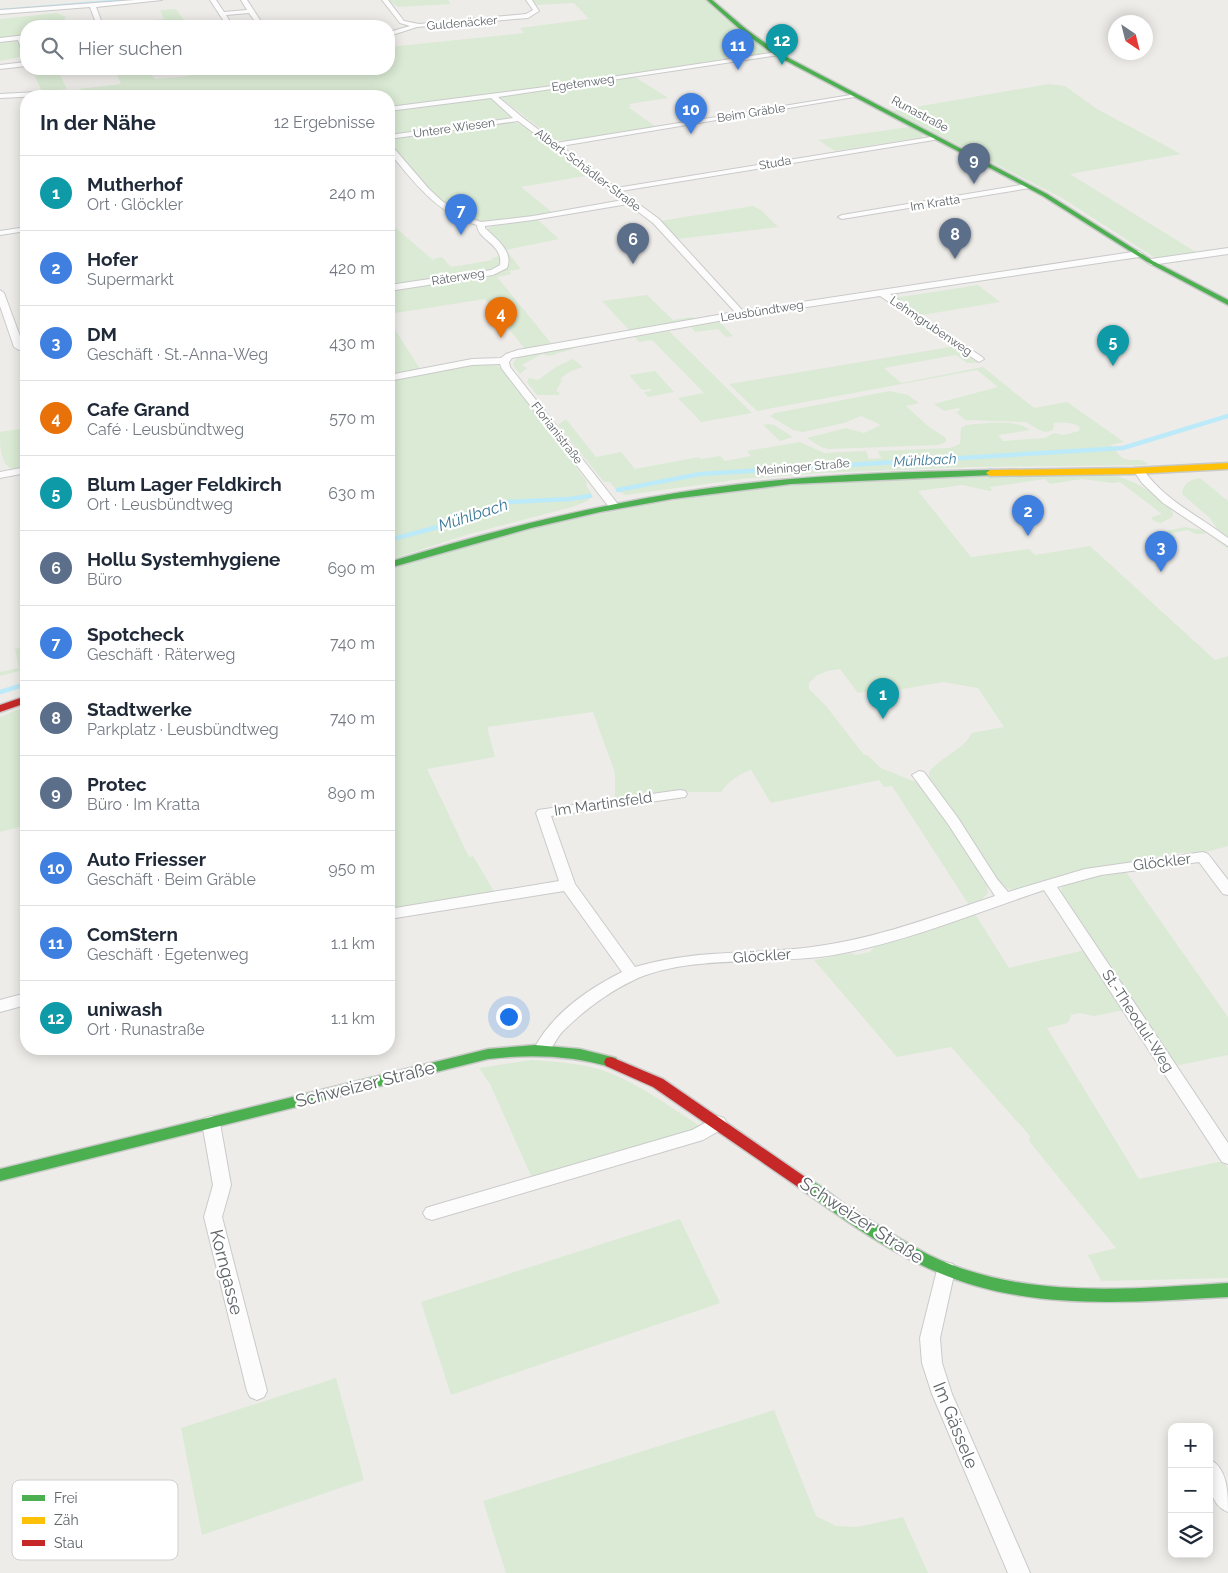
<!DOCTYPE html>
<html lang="de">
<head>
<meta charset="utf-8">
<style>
	body { margin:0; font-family:Raleway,sans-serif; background:#f2f2f3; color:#1f2937 }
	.controls { position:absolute; right:15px; bottom:15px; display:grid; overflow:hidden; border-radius:10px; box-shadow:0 2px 12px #0003 }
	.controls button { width:45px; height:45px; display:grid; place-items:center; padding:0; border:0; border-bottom:1px solid #e0e1e3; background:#fff; color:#1f2937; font:25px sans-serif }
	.compass { position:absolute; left:1108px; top:15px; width:45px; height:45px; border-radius:50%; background:#fff; box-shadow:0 2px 12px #0003; rotate:145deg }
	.you { position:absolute; left:508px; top:1016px; width:18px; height:18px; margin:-12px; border:4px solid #fff; border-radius:50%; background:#1a73e8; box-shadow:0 0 0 8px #1a73e833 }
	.badge { display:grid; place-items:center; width:32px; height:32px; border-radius:50%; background:#0f766e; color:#fff; font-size:16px; font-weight:700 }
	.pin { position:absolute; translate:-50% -41px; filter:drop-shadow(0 1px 2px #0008) }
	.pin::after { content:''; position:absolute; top:26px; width:18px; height:15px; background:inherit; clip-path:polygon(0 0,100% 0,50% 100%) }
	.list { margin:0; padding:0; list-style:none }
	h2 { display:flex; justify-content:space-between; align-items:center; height:65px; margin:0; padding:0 20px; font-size:21px }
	h2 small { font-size:16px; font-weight:400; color:#747a83 }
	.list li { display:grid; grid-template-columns:32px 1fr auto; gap:15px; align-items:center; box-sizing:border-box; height:75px; padding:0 20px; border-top:1px solid #e0e1e3 }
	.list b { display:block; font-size:19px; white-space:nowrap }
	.list p { margin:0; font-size:16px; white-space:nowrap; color:#747a83 }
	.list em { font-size:16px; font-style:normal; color:#747a83 }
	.icon { flex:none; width:28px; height:28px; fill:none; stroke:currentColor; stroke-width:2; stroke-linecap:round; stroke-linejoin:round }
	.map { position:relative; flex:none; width:1228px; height:1573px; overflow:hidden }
	.search { position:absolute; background:#fff; box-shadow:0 2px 12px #0003; left:20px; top:20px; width:375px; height:55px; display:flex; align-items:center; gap:12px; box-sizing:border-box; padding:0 18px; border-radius:20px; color:#747a83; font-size:19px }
	.panel { position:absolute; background:#fff; box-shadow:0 2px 12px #0003; left:20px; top:90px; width:375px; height:965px; border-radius:20px }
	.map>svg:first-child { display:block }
	.green { fill:#daead4 }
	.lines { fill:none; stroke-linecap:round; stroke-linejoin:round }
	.stream-far1 { stroke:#bdeaf8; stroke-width:2.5 }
	.stream { stroke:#bdeaf8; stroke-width:4.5 }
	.street-casing { stroke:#cacaca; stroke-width:2 }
	.fast-casing { stroke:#c8c9c8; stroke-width:3 }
	.slow-casing { stroke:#c8c9c8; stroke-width:3 }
	.jam-casing { stroke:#c8c9c8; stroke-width:3 }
	.street { fill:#fcfcfc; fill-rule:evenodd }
	.fast { fill:#4caf50; fill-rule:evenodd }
	.slow { fill:#ffc107; fill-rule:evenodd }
	.jam { fill:#c62828; fill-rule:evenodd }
	.labels { text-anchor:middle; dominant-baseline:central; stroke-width:4.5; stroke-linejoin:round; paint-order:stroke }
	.far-street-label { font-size:12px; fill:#5e6467; stroke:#fff }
	.far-water-label { font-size:14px; font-style:italic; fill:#3a7998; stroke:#fff }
	.street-label { font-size:15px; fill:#5e6467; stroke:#fff }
	.water-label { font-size:16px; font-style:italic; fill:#3a7998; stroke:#fff }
	.near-street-label { font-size:18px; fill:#5e6467; stroke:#fff }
	.key { fill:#fff; stroke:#cfd0d1; stroke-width:1 }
	.key-label { font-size:14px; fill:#5e6467 }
</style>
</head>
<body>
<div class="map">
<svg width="1228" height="1573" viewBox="0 0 1228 1573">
	<rect width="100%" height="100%" fill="#eeece9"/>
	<path class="green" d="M388 0H448L451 4 398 7Z
		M533 0H706L723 17 768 51 761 55 546 87 389 108V96H82L79 89 121 84 114 69H146L155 79 189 76 185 69H389V47L524 33 520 28 589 19 574 3 537 5Z
		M176 9 188 26H131L129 22 164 19 160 10Z
		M57 13 66 17 64 20 51 25 53 26H26V36L0 39V19Z
		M11 40 19 41 26 61 12 64 20 62V57L0 61V41Z
		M58 71 67 89 42 92 34 74Z
		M635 77 668 98 629 104 631 106 628 107 656 127 570 141 555 140 501 98 510 94Z
		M1049 84 1065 86 1097 109 1181 154 1070 174 1199 254 1157 259 1062 198 892 111Z
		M484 98 493 100 511 117 503 120 389 136V110Z
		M511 122 521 124 591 175 521 187 553 213C530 216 504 224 481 222 450 219 409 166 389 144V141L398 137Z
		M909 127 922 133 923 137 835 151 818 140Z
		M753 206 762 211 778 227 677 239 660 221Z
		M537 219 559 239 506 250 521 269 509 271 511 274 497 277 551 343 525 349 485 299 389 314V222L434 261 433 259 442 257 451 267 493 260 491 258 500 256 505 250 487 231 489 227Z
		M978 285 1000 302 922 315 918 314 895 296 897 294 901 297Z
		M647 295 673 320 692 317 695 320 629 330 602 301Z
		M389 315 394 328 420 369 389 375Z
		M720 322 733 336 726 337 718 329 695 332 691 327Z
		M669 331 752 413 701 422 678 398 704 393 652 340 639 342 635 337Z
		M956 346 978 363H967L956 355 884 368 901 383 983 367 1034 408 1067 402 1124 442 1110 445C1116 448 1117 456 1125 459 1133 462 1141 457 1148 464L1145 465 973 467 818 473 742 479 626 495 617 491 610 482H604L558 425 566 419 596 457 621 452 635 469 699 457 701 459 720 456 725 461 751 456 747 451 800 442 824 453 866 451 869 459 881 458 878 451 950 448 960 444 961 428 966 425C986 424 1014 418 1030 430L998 435 1003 441 1045 438 1054 433 1063 435 1079 431 1080 427C1072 422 1063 422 1054 423L1053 430C1041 436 1035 425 1024 422L965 420 956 412 961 410 958 408 944 411 934 404 998 387 977 370 757 411 729 384Z
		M574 347 573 349 549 356 542 354 522 365 527 368 520 374 513 365 514 361 519 357Z
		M573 359 583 367 569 372 560 379 562 380 556 391 559 392V395H537L527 382 529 378 538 380 556 367Z
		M478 363 492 364 501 368 587 482 586 485 591 493 588 501 572 507 469 534 389 560V381Z
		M655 371 674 392 648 397 644 392 651 391 650 389 642 390 629 375Z
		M890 391 908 395 919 403 906 406 929 427 946 438V442L938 445 828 449 821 447 807 438 846 428 864 433 881 425 861 416 844 423 803 432 793 430 770 416 775 413Z
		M768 424 774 425 793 437 780 441 763 425Z
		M26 428V467C22 467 17 469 14 469 0 468 0 442 0 432Z
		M1116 476C1130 478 1169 500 1173 514L1172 517 1161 523 1153 521 1152 517 1162 514 1120 482 1112 483 1082 479 1050 484 1045 479 990 487 992 490 990 491 962 485 918 491 971 557 1029 549 1035 555 1090 546 1215 660 1228 656V846L1206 852 1178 853 1075 872 1019 889 1013 890 1007 888 992 873 929 780V772C941 757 963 750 972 733L1004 727 978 688 943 682 891 691 889 688 858 693 840 669 827 671 816 676 809 683V689L826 706 864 755H867L881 768 918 783 947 823 987 885 988 893 978 903 969 905 892 786 884 787 879 780 771 803 751 770C739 774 729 781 721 792H659L615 799V773L593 712 487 727 495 757 427 769 469 857 473 856 495 893 389 910V570C544 520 704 488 867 480 950 475 1033 477 1116 476Z
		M1200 478 1228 501V538L1218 530 1210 518 1182 494C1184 482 1189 481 1200 478Z
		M1185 527 1208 531 1228 546V549L1207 533C1199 535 1195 535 1188 530L1172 533 1177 538H1169L1164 533 1166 531Z
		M26 646 25 666 19 671 0 676V672L19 668 15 649Z
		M26 706V825L0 832V717Z
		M1126 872 1228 1017V1055L1175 1066 1060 893 1063 884 1073 880Z
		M975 914 1009 968 1085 950 1124 1010 1094 1016 1079 1013 1071 1015 1068 1023 1047 1028 1139 1179 1223 1161 1228 1168V1278L1101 1281 1088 1255 1116 1248 1029 1141 1030 1136 951 1047 897 1057 814 960 851 953 857 955 870 952 875 946Z
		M532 1060C557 1062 583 1063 607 1072 641 1085 670 1107 700 1126L692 1132 532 1178 490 1084 479 1068Z
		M680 1219 720 1303 451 1395 421 1302Z
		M336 1378 364 1480 202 1535 181 1428Z
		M774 1410 816 1516 836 1526 857 1527 903 1517 928 1573H506L483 1501Z"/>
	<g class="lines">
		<path class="stream-far1" d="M0 10 126 0"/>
		<path class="stream" d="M618 490 700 474 1123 448 1228 416
			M389 540 438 527 506 502 569 499 590 496
			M0 692 26 684"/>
		<defs>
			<path id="street" d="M135 0H162L96 7 102 23 99 25 96 23 90 7 0 14V10Z
				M210 0H216L224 12 247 10 241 0H247L264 26H258L249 13 226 15 233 26H227Z
				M382 0H388L404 21 419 24 526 14 533 10 526 0H532L539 11 528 18 417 27 389 36V32L410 26 400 23Z
				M26 35V39H24L26 46V56L23 54 18 40 0 42V38Z
				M777 52 780 54 779 55 498 97 522 117 556 143 857 94 860 96 561 146 616 188 937 136 938 138 934 140 621 191 659 219 743 311 1139 251 1143 254 1139 257 890 294 982 357 984 359 979 362 880 296 741 317 512 358 509 362 510 367 617 503 618 505 613 508 609 507 502 369 500 364 472 365 389 381V375L472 359 501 358 506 354 518 350 735 312 653 223 628 204 533 220 485 226V228C496 239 514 251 507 268L493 275 389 291V285L491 270 500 265C503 243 478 241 477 225 437 214 414 182 389 152V146H392L429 189 442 201 467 217 481 222 533 216 623 200 518 121 389 139V135L513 118 491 98 389 111V107L545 87Z
				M26 62V66L0 69V65Z
				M38 92 42 96 0 98V94Z
				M1027 184 1031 186 1030 188 842 219 838 217 842 215Z
				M26 227V231L0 235V231Z
				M1228 248V254L1151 265 1147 262 1151 259Z
				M0 290 4 293 24 347 22 349 19 350 14 347 0 306Z
				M26 467V473L0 478V472Z
				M1139 468 1143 469C1164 500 1199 516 1228 538V546L1163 503 1142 483 1134 471Z
				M919 771 924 772 958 818 997 879 1008 892 1085 869 1203 852 1208 854 1228 880V895L1223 894 1199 862 1101 875 1057 887 1228 1143V1164L1222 1162 1044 890C975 913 906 942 834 955 773 965 686 954 632 981 607 993 582 1012 562 1032 554 1041 550 1058 536 1053L534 1049C551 1015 588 989 622 972L564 891 389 919V909L559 881 536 813 538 810 680 790 685 791 687 794 685 797 551 816 575 884 635 967C694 949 753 955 812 947 875 939 936 916 995 896L948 824 912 775Z
				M26 993V1005L0 1012V1000Z
				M211 1116 217 1118 220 1123 231 1185 222 1217 267 1391 264 1397 257 1400 250 1397 247 1391 204 1217 213 1185 202 1123 205 1118Z
				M718 1116 724 1118 727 1123 724 1128 703 1140 432 1220 426 1218 423 1213 426 1208 432 1206 692 1130Z
				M946 1262 953 1264 955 1270 940 1338 942 1363 952 1394 1030 1573H1008L932 1394 922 1363 920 1338 937 1270 939 1264Z
				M1209 1459C1228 1468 1228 1493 1228 1512 1207 1504 1209 1478 1209 1459Z"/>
			<path id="fast" d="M707 0H712L747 30 779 53 1047 194 1153 261 1228 300V305L1149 263 1043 196 775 55 743 32Z
				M990 470 993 471V475L791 484 672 499 600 512 531 528 389 568V562C494 530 601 503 710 488 803 475 897 472 990 470Z
				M535 1045 580 1049 616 1058 618 1062 616 1066 611 1067C570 1055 530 1054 488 1059L0 1181V1169L488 1049Z
				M803 1177C818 1182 831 1195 844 1204 872 1222 900 1240 929 1255 1022 1300 1128 1289 1228 1283V1297C1130 1302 1029 1312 937 1272 887 1251 842 1218 798 1187L796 1183 798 1179Z"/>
			<path id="slow" d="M1228 463V469L1133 474 990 476 986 473 990 470 1133 468Z"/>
			<path id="jam" d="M26 696V703L0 712V705Z
				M611 1057 663 1079 808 1179 810 1183 808 1187 803 1189 798 1187 653 1087 606 1066 604 1062 606 1058Z"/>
		</defs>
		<use href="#street" class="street-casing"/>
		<use href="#fast" class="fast-casing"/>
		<use href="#slow" class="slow-casing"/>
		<use href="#jam" class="jam-casing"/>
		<use href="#street" class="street"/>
		<use href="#fast" class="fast"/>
		<use href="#slow" class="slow"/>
		<use href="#jam" class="jam"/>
	</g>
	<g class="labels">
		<g class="far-street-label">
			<text transform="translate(462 23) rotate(-5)">Guldenäcker</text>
			<text transform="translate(583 83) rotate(-8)">Egetenweg</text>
			<text transform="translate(751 113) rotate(-9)">Beim Gräble</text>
			<text transform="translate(920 114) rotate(28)">Runastraße</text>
			<text transform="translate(454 128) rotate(-8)">Untere Wiesen</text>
			<text transform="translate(775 163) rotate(-10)">Studa</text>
			<text transform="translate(588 170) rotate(37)">Albert-Schädler-Straße</text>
			<text transform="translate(935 203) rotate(-9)">Im Kratta</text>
			<text transform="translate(458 277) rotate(-9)">Räterweg</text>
			<text transform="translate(762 311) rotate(-9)">Leusbündtweg</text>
			<text transform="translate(931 326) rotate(34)">Lehmgrubenweg</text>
			<text transform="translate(557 433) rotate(52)">Florianistraße</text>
			<text transform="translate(803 467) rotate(-5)">Meininger Straße</text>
		</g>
		<g class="far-water-label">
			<text transform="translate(925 460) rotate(-3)">Mühlbach</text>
		</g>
		<g class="street-label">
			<text transform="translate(603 804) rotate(-8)">Im Martinsfeld</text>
			<text transform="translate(1162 862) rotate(-7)">Glöckler</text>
			<text transform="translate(762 956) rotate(-4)">Glöckler</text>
			<text transform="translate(1138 1021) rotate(57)">St.-Theodul-Weg</text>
		</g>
		<g class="water-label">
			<text transform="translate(473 515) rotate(-18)">Mühlbach</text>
		</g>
		<g class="near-street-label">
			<text transform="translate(365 1084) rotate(-14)">Schweizer Straße</text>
			<text transform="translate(862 1220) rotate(33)">Schweizer Straße</text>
			<text transform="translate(227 1272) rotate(76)">Korngasse</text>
			<text transform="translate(956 1425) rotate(68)">Im Gässele</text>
		</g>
	</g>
	<rect x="12" y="1480" width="166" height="80" rx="8" class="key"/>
	<rect x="22" y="1495" width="23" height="6" fill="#4caf50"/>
	<rect x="22" y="1517" width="23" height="7" fill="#ffc107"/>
	<rect x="22" y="1540" width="23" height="6" fill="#c62828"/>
	<g class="key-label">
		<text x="54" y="1503">Frei</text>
		<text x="54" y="1525">Zäh</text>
		<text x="54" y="1548">Stau</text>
	</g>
</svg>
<div class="controls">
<button>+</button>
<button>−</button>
<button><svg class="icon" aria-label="layers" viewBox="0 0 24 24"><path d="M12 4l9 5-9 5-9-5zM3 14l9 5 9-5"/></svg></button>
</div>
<svg class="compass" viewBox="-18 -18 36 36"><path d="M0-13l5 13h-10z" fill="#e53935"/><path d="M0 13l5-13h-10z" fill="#747a83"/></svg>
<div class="you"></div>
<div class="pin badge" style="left:883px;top:719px;background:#0f9aa8">1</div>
<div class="pin badge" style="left:1028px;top:536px;background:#3f7fe0">2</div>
<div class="pin badge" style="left:1161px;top:572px;background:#3f7fe0">3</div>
<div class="pin badge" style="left:501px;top:338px;background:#e8710a">4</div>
<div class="pin badge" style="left:1113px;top:366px;background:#0f9aa8">5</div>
<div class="pin badge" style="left:633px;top:264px;background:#5c6f8a">6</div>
<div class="pin badge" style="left:461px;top:235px;background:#3f7fe0">7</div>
<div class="pin badge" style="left:955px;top:259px;background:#5c6f8a">8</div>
<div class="pin badge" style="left:974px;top:184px;background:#5c6f8a">9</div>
<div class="pin badge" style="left:691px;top:134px;background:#3f7fe0">10</div>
<div class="pin badge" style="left:738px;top:70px;background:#3f7fe0">11</div>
<div class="pin badge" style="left:782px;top:65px;background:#0f9aa8">12</div>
<div class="search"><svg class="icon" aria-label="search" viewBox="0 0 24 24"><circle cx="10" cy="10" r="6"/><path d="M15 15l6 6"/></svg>Hier suchen</div>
<section class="panel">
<h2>In der Nähe<small>12 Ergebnisse</small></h2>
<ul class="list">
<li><span class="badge" style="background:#0f9aa8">1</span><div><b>Mutherhof</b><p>Ort · Glöckler</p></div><em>240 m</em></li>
<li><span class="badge" style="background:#3f7fe0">2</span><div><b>Hofer</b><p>Supermarkt</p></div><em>420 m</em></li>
<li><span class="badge" style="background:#3f7fe0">3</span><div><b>DM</b><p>Geschäft · St.-Anna-Weg</p></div><em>430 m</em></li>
<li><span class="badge" style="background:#e8710a">4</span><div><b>Cafe Grand</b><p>Café · Leusbündtweg</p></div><em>570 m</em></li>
<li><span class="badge" style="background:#0f9aa8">5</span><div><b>Blum Lager Feldkirch</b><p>Ort · Leusbündtweg</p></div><em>630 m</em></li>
<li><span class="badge" style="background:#5c6f8a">6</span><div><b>Hollu Systemhygiene</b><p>Büro</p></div><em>690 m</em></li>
<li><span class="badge" style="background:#3f7fe0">7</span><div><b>Spotcheck</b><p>Geschäft · Räterweg</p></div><em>740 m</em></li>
<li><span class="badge" style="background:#5c6f8a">8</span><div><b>Stadtwerke</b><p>Parkplatz · Leusbündtweg</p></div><em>740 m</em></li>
<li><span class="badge" style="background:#5c6f8a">9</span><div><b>Protec</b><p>Büro · Im Kratta</p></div><em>890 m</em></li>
<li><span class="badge" style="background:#3f7fe0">10</span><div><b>Auto Friesser</b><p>Geschäft · Beim Gräble</p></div><em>950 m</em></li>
<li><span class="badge" style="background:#3f7fe0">11</span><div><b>ComStern</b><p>Geschäft · Egetenweg</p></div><em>1.1 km</em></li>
<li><span class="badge" style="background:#0f9aa8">12</span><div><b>uniwash</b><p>Ort · Runastraße</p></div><em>1.1 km</em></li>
</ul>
</section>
</div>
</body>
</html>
